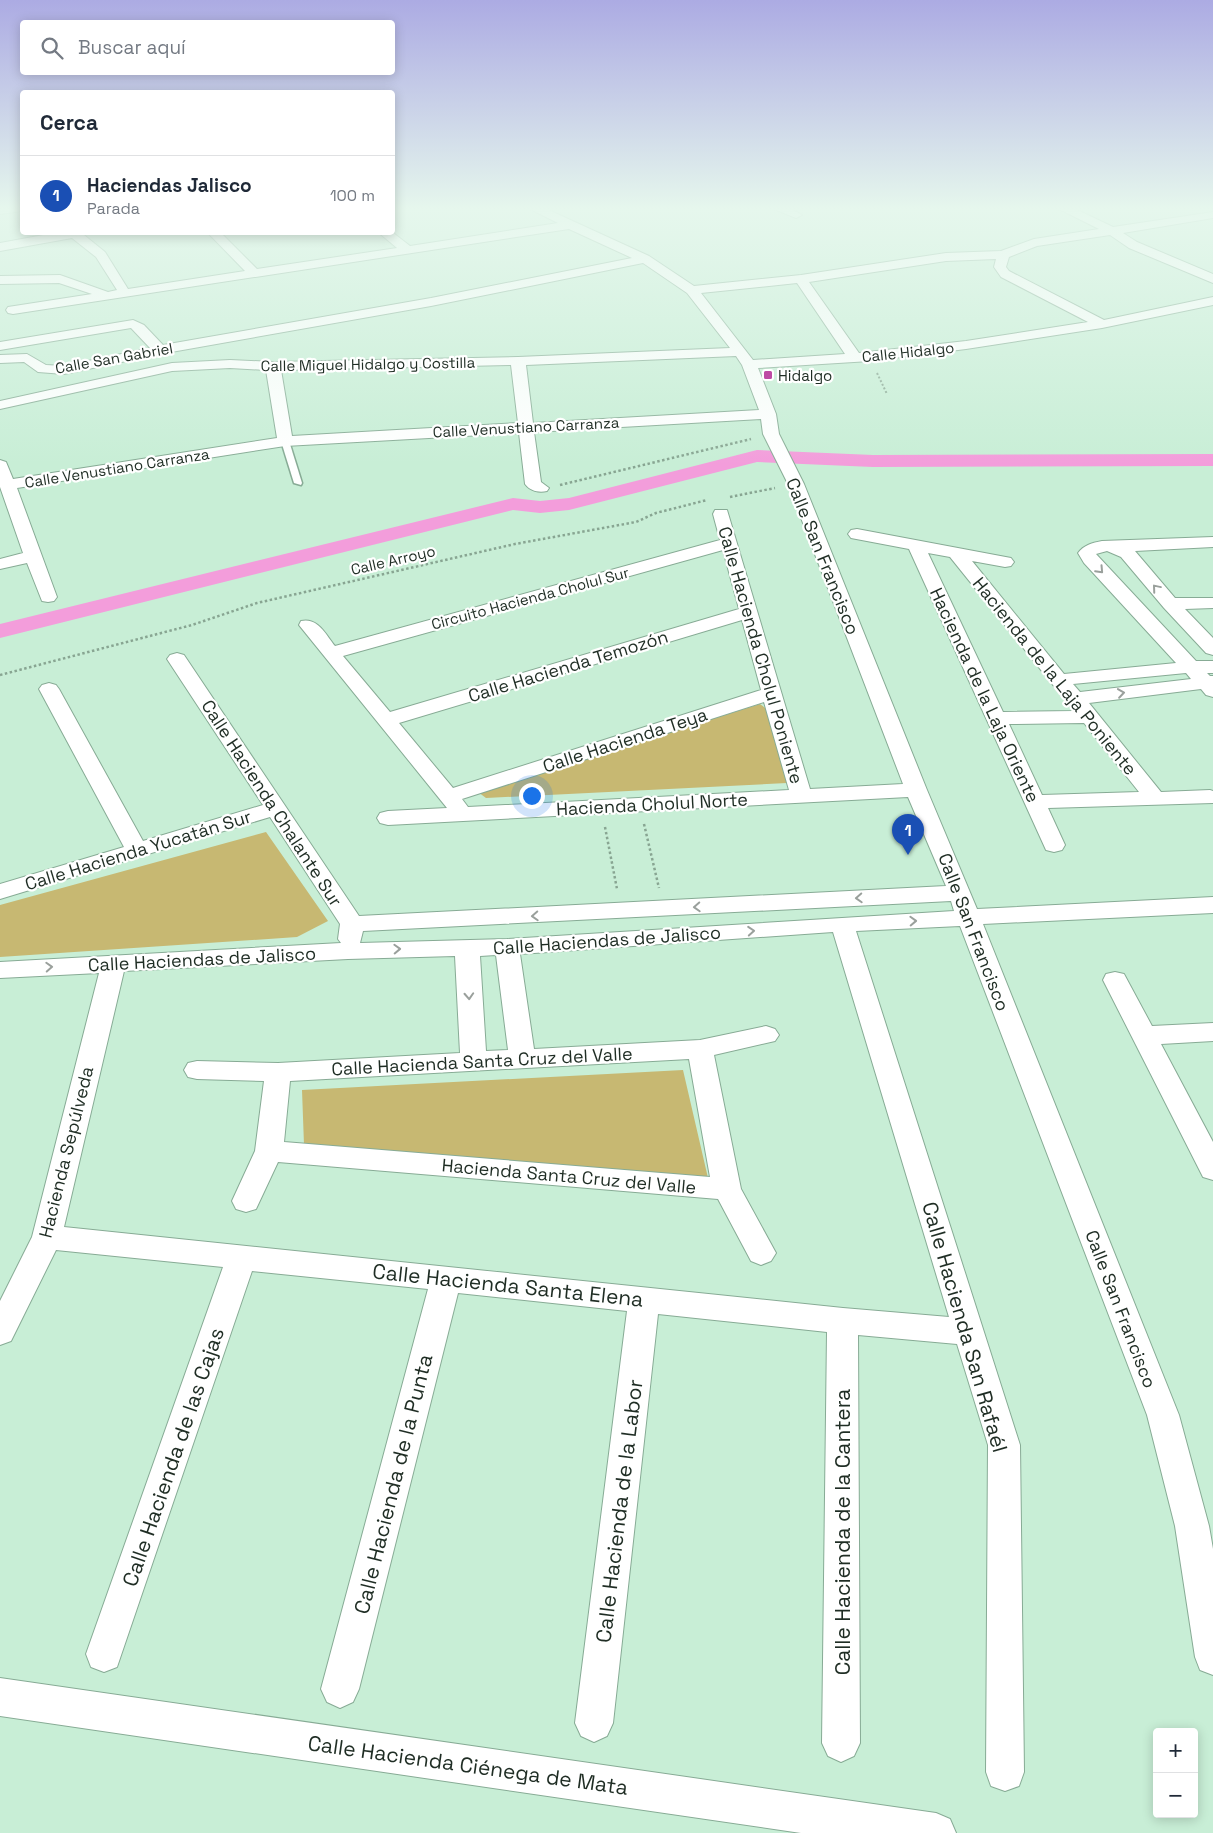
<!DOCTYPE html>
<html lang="es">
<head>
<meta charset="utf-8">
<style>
	body { margin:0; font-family:"Space Grotesk",sans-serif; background:#f2f2f3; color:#1f2937 }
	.controls { position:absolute; right:15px; bottom:15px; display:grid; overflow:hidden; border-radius:5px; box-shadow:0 2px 12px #0003 }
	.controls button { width:45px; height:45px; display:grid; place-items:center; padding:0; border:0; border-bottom:1px solid #e0e1e3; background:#fff; color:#1f2937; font:25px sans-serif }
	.you { position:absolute; left:531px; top:795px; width:18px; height:18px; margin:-12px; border:4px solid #fff; border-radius:50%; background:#1a73e8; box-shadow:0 0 0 8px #1a73e833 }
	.badge { display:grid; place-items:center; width:32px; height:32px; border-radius:50%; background:#be4aa4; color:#fff; font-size:16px; font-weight:700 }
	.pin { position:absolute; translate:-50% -41px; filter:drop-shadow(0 1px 2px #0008) }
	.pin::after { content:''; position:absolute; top:26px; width:18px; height:15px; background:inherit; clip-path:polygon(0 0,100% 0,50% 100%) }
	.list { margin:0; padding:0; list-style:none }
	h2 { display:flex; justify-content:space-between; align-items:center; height:65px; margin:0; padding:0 20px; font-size:21px }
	h2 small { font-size:16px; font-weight:400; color:#747a83 }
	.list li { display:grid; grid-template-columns:32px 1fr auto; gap:15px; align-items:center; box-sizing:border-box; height:80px; padding:0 20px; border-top:1px solid #e0e1e3 }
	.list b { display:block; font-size:19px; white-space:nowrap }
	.list p { margin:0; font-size:16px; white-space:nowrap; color:#747a83 }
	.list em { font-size:16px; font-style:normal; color:#747a83 }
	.icon { flex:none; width:28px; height:28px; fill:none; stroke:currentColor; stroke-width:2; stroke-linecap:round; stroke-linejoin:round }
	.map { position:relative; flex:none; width:1213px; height:1833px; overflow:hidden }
	.search { position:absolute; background:#fff; box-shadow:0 2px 12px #0003; left:20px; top:20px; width:375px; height:55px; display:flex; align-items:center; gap:12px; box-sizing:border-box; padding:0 18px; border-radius:5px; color:#747a83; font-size:19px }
	.panel { position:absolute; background:#fff; box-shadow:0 2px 12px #0003; left:20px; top:90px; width:375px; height:145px; border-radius:5px }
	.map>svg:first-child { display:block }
	.green { fill:#c7b872 }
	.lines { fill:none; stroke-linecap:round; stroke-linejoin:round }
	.canal { fill:#f39ddb; fill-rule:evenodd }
	.service-casing { stroke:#87ab95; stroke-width:3 }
	.minor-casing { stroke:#87ab95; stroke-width:2 }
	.path-far1 { stroke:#88a592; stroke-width:2; stroke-dasharray:2 2; stroke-linecap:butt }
	.path { stroke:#88a592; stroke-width:2.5; stroke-dasharray:2.5 2.5; stroke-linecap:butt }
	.service { fill:#fff; fill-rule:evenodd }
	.minor { fill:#fff; fill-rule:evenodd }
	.oneway { stroke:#9aa09c }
	.poi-dot { fill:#be4aa4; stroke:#fff; stroke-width:2 }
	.labels { text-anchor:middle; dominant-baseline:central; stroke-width:4.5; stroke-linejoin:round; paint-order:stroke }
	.far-street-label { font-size:15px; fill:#1f2d24; stroke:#fff }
	.far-poi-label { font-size:15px; fill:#1f2d24; stroke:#fff; text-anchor:start }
	.street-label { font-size:18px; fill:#1f2d24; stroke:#fff }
	.near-street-label { font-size:21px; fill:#1f2d24; stroke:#fff }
</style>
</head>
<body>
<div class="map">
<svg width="1213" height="1833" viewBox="0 0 1213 1833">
	<rect width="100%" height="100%" fill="#c8eed6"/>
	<path class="green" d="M760 704 769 711 787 783 486 798 478 792Z
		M266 832 328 921 297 937 0 957V905Z
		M683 1070 708 1178 304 1145 302 1090Z"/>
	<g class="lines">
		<path class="canal" d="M757 450 873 455 1213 454V466L873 467 757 462 569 510 540 513 513 510 0 638V624L513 498 540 501 569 498Z"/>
		<defs>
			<path id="service" d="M282 439 289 441 302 483 301 485 294 483 281 441Z"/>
			<path id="minor" d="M22 207V211L0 214V208Z
				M526 207H542L649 256 694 286 801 275 946 253 1001 251 1034 239 1099 229 1055 207H1071L1113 227 1213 212V218L1123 233 1137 242 1213 274V283L1129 248 1110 235 1037 246 1009 257 1006 267 1009 271 1104 320 1213 297V305L1102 328 966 349 870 361 758 368 776 414 779 434 804 484 927 790 977 909 1213 897V913L983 924 1179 1415 1209 1526 1213 1549V1675L1200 1670 1195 1657 1175 1526 1147 1415 960 926 856 931 1020 1445 1024 1772 1019 1786 1005 1791 991 1786 986 1772 988 1445 957 1344 858 1335 860 1743 854 1756 841 1762 828 1756 822 1743 827 1332 658 1314 613 1723 607 1736 594 1742 581 1736 575 1723 627 1311 458 1293 359 1689 353 1702 340 1708 327 1702 321 1689 428 1289 252 1271 117 1667 104 1672 91 1667 86 1654 223 1267 56 1250 11 1341 0 1345V1301L32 1237 99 973 0 978V962L341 943 338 939 340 924 270 817 0 899V884L124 847 39 689 42 685 49 683 56 685 59 689 143 841 263 805 167 659 170 655 177 653 184 655 359 916 946 886 908 797 388 825 380 823 377 818 380 813 388 811 447 808 299 625 301 621C318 617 326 635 335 646L720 540 713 514 715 510H727L810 789 903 784 788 484 763 434 761 419 534 432 541 482 549 488 547 491C539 493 530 491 525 484L519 433 285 446 17 488 57 597 54 601 48 602 42 601 27 563 0 569V559L23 553 0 487V460L6 462 13 479 277 438 266 370 230 368 172 371 0 409V401L172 363 230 360 273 362 518 357 730 348 687 293 643 263 431 306 160 354 64 374 38 372 24 362 0 363V355L27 354 46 365 64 366 150 348 131 328 0 350V342L133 320 144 325 163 345 431 298 632 258 569 229 13 314 8 313 6 310 8 307 92 294 59 283 0 284V276L60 275 108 292 117 290 96 257 72 238 0 251V243L60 232H89L84 235 105 252 128 289 245 271 207 232H220L257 269 397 248 378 232H392L410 246 558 223ZM996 259 994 267 1001 277 1088 322 966 341 859 353 809 282 946 261ZM797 283 845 354 753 360 701 293ZM736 356 742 365 759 410 533 423 526 365ZM511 365 518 423 292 436 281 370ZM723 550 739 609 390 712 343 656ZM742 620 761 690 453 788 399 723ZM764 702 789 790 468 807 462 799ZM951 901 954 911 507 939 360 943 363 931ZM833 932 949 1317 843 1308 64 1227 124 971 348 959 455 956 460 1053 278 1063 197 1061 188 1063 184 1070 188 1077 197 1079 264 1081 255 1151 232 1201 236 1209 246 1212 256 1209 278 1162 718 1199 751 1261 761 1265 771 1261 776 1253 741 1189 714 1055 775 1041 779 1035 775 1029 766 1026 700 1040 534 1049 520 954ZM496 955 508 1050 486 1051 480 956ZM689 1059 710 1177 284 1142 290 1081Z
				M769 207H786L802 215 796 218Z
				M857 529 1011 558 1014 562 1011 566 1005 567 972 561 1064 674 1176 663 1084 563 1078 553C1084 545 1092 543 1102 541L1213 537V547L1135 551 1175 598H1213V608L1185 609 1213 638V655L1206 653 1164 608 1121 557 1107 551 1096 554 1196 661H1213V673H1207L1210 676H1213V697L1206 695 1201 689 1089 703 1161 792 1210 790 1213 791V803L1048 808 1065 845 1062 850 1054 852 1046 850 909 549 851 538 848 534 851 530ZM928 553 950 557 1074 711 1003 712ZM1186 673 1191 679 1080 692 1073 684ZM1084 723 1139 792 1042 795 1009 724Z
				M1115 972 1124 974 1152 1026 1213 1023V1041L1161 1044 1213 1142V1180L1203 1177 1103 980 1106 974Z
				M0 1678 936 1813 950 1819 956 1833H801L0 1716Z"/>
		</defs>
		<use href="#service" class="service-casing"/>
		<use href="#minor" class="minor-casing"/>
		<path class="path-far1" d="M877 373 887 394"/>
		<path class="path" d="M560 485 751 439
			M730 497 775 488
			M0 675 192 625 257 603 515 544 636 522 656 513 707 500
			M644 824 659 888
			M605 827 617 889"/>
		<use href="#service" class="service"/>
		<use href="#minor" class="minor"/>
	</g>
	<defs><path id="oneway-chevron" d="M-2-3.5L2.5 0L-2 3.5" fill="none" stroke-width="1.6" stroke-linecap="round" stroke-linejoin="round" transform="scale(1.25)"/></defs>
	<g class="oneway">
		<use href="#oneway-chevron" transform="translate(1100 570) rotate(47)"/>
		<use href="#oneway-chevron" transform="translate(1156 588) rotate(-130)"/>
		<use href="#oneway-chevron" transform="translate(1121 693) rotate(-8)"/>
		<use href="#oneway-chevron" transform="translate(859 898) rotate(177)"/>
		<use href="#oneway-chevron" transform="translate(697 907) rotate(177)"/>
		<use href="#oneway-chevron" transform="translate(535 916) rotate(177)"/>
		<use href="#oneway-chevron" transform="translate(913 921) rotate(-2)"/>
		<use href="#oneway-chevron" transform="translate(751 931) rotate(-4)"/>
		<use href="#oneway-chevron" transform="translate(397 949) rotate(-2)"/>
		<use href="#oneway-chevron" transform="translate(49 967) rotate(-3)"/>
		<use href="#oneway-chevron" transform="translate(469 996) rotate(87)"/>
	</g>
	<linearGradient id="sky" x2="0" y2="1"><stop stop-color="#acabe3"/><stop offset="0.45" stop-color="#e6f7ed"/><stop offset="1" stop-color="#e6f7ed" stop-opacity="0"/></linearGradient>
	<rect width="1213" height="464" fill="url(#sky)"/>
	<rect class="poi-dot" x="763" y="370" width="10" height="10" rx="2.5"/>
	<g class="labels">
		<g class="far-street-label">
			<text transform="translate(908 352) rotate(-6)">Calle Hidalgo</text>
			<text transform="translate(114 358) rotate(-10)">Calle San Gabriel</text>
			<text transform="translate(368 364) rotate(-1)">Calle Miguel Hidalgo y Costilla</text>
			<text transform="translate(526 427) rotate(-3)">Calle Venustiano Carranza</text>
			<text transform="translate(117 468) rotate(-9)">Calle Venustiano Carranza</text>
			<text transform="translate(393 560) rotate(-13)">Calle Arroyo</text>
			<text transform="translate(530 598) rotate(-15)">Circuito Hacienda Cholul Sur</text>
		</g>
		<g class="far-poi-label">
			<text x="778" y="375">Hidalgo</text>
		</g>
		<g class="street-label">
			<text transform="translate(823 556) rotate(68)">Calle San Francisco</text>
			<text transform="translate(761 655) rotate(74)">Calle Hacienda Cholul Poniente</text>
			<text transform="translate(568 666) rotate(-17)">Calle Hacienda Temozón</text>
			<text transform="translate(1055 676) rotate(51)">Hacienda de la Laja Poniente</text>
			<text transform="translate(985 695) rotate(65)">Hacienda de la Laja Oriente</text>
			<text transform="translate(625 740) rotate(-18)">Calle Hacienda Teya</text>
			<text transform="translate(272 803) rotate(57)">Calle Hacienda Chalante Sur</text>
			<text transform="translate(652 804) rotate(-3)">Hacienda Cholul Norte</text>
			<text transform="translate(138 850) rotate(-17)">Calle Hacienda Yucatán Sur</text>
			<text transform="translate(974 932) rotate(69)">Calle San Francisco</text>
			<text transform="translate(607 940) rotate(-4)">Calle Haciendas de Jalisco</text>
			<text transform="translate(202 959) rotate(-3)">Calle Haciendas de Jalisco</text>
			<text transform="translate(482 1061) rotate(-3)">Calle Hacienda Santa Cruz del Valle</text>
			<text transform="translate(66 1152) rotate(-76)">Hacienda Sepúlveda</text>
			<text transform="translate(569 1176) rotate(5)">Hacienda Santa Cruz del Valle</text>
			<text transform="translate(1121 1309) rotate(69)">Calle San Francisco</text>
		</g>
		<g class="near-street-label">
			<text transform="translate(508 1285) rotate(6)">Calle Hacienda Santa Elena</text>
			<text transform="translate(965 1327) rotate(74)">Calle Hacienda San Rafaél</text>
			<text transform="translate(173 1457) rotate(-71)">Calle Hacienda de las Cajas</text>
			<text transform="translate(393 1484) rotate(-76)">Calle Hacienda de la Punta</text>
			<text transform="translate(619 1511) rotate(-83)">Calle Hacienda de la Labor</text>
			<text transform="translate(842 1532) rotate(-90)">Calle Hacienda de la Cantera</text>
			<text transform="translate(468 1765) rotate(8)">Calle Hacienda Ciénega de Mata</text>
		</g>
	</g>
</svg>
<div class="controls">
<button>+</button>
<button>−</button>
</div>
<div class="you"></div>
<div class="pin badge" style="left:908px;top:855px;background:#1a4fb4">1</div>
<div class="search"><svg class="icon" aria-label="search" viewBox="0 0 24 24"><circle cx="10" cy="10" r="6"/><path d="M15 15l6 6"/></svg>Buscar aquí</div>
<section class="panel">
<h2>Cerca<small></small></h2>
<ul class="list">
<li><span class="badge" style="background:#1a4fb4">1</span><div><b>Haciendas Jalisco</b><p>Parada</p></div><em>100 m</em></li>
</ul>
</section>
</div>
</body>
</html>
